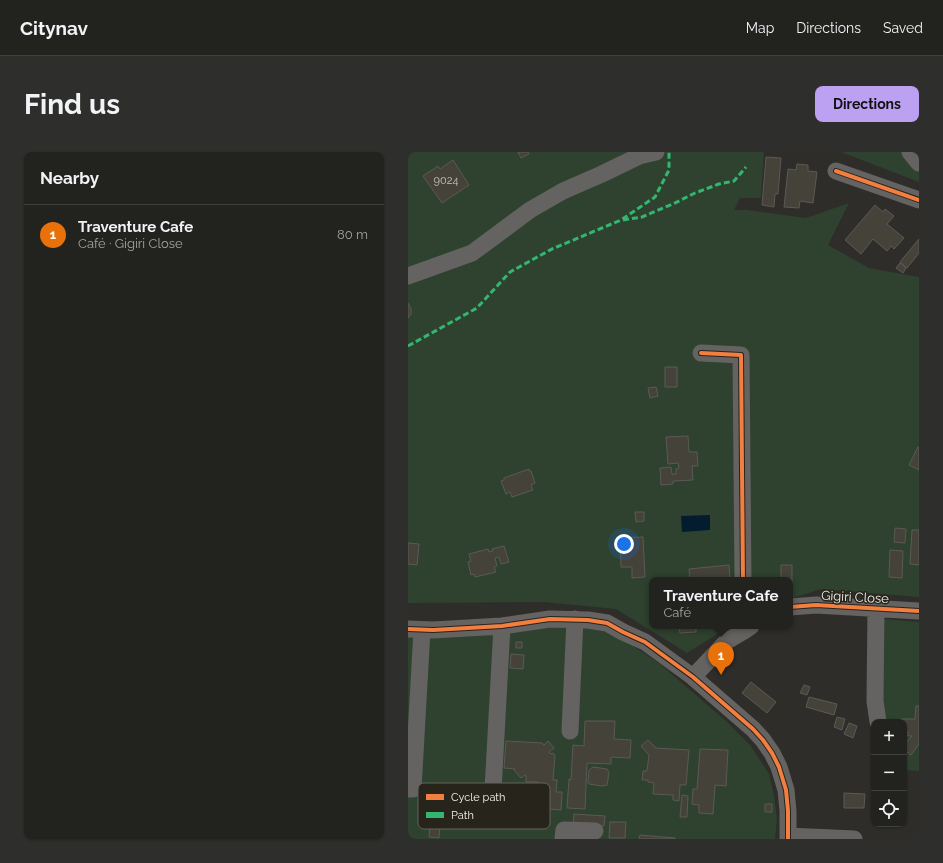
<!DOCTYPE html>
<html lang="en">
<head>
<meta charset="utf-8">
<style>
	body { margin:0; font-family:Raleway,sans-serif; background:#2e2f2c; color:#f1f3f6 }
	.controls { position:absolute; right:12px; bottom:12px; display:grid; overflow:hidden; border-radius:8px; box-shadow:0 1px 3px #0004 }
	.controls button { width:36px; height:36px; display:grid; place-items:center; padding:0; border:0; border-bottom:1px solid #3f3f3d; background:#22221f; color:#f1f3f6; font:20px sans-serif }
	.you { position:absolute; left:216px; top:392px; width:14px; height:14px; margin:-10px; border:3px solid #fff; border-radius:50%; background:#1a73e8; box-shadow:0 0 0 6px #1a73e833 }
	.badge { display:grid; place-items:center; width:26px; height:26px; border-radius:50%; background:#bca0f2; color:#fff; font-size:13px; font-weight:700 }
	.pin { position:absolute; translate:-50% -33px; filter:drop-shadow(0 1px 2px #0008) }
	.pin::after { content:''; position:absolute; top:21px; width:14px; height:12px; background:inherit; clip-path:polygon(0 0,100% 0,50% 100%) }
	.popup { position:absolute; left:241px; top:425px; width:144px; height:52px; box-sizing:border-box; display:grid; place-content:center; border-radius:8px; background:#22221f; filter:drop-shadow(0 1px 3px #0005); font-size:13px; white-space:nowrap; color:#a2a4a4 }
	.popup b { font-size:15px; color:#f1f3f6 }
	.popup::after { content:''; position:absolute; left:50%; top:100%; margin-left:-8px; border:8px solid transparent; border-top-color:#22221f }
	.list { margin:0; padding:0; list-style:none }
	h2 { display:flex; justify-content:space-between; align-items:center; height:52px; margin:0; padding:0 16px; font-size:17px }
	h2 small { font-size:13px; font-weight:400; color:#a2a4a4 }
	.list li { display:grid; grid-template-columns:26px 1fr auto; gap:12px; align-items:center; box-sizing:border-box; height:60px; padding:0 16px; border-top:1px solid #3f3f3d }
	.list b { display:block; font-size:15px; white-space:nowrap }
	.list p { margin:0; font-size:13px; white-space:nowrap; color:#a2a4a4 }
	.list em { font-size:13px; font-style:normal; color:#a2a4a4 }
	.icon { flex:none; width:22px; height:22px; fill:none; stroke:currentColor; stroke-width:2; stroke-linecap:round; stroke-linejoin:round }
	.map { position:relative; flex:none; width:511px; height:687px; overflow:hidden; border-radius:8px }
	header { display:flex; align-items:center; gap:24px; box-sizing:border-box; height:56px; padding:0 20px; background:#22221f; border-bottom:1px solid #3f3f3d }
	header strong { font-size:19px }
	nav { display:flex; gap:22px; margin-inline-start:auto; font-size:14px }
	.intro { display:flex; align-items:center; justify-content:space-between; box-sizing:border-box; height:96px; padding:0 24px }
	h1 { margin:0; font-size:28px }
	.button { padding:10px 18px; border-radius:8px; background:#bca0f2; color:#111; font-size:14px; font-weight:700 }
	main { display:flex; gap:24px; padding:0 24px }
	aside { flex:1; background:#22221f; border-radius:8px; box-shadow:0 1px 3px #0004 }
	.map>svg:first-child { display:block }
	.green { fill:#2e422f }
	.water { fill:#041c2f }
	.building { fill:#444239; stroke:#5b5a56 }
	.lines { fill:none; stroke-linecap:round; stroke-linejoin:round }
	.minor { stroke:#646361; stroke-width:17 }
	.quiet { stroke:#33b770; stroke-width:3; stroke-dasharray:6 3; stroke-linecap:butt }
	.cycleway-casing { stroke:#27241c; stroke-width:6 }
	.cycleway { stroke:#f27e40; stroke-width:4 }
	.labels { text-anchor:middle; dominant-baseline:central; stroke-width:3; stroke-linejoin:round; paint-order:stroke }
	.number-label { font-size:11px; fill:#c8c6bf }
	.street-label { font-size:13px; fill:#f4f2ec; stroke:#27241c }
	.key { fill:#27241c; stroke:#64625a; stroke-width:1 }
	.key-label { font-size:11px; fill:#f4f2ec }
</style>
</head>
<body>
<header>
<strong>Citynav</strong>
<nav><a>Map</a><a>Directions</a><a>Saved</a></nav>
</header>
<div class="intro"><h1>Find us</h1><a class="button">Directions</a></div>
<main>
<aside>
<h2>Nearby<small></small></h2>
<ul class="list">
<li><span class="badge" style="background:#e8710a">1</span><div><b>Traventure Cafe</b><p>Café · Gigiri Close</p></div><em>80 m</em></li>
</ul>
</aside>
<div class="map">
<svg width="511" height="687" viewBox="0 0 511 687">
	<rect width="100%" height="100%" fill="#2e2d29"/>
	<path class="green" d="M0 0H356L353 46H332L326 58H339L398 66 441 51 420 93 461 116 511 125V445L413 437 382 447V428H244V474H322L279 501 208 457 136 450 0 451Z
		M433 0H511V30Z
		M474 467 511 470V619L496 618V570H467Z
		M178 471 209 483 252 512 318 569 343 594 361 622 366 643 369 667 367 687H0V485Z"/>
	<path class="water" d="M302 363V378L274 380 273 364Z"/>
	<path class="building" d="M110 0H120L121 2 113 6Z
		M358 5 373 6 370 42H367L366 55 354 53Z
		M45 8 61 33 34 51 15 24 30 14 32 17Z
		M389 12 400 13V19L409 20 405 51 392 49 391 56 376 55 380 17 388 18Z
		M467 53 475 60 477 57 486 64 479 72 496 86 486 97 483 94 479 99 465 87 453 102 437 88Z
		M511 87V101L499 116 492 110Z
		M492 111 498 116 495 121 488 116Z
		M0 151 3 157V162L0 166Z
		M257 215H269V235H257Z
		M248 235 250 244 242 246 240 236Z
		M280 284 281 300H289L290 314H284L285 328 265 329V332L253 333 252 316 263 315 264 322H268V317L271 316 270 311 260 312 258 285Z
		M510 295H511V318L501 313Z
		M121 317V319H123L127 331 123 333 125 338 104 345 102 340 98 342 93 329 96 328V326Z
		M227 360H236V369L228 370Z
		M487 376 498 377 497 391 486 390Z
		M504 378H511V413L502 412Z
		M235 385 237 425 224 426V415H213L212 386Z
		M0 391 11 392 9 413 0 412Z
		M96 394 101 410 93 412 91 405 87 406 89 414 86 415 88 420 67 425 66 422 63 423 60 410 63 409 61 402 80 397 81 400 85 399 84 397Z
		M482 398 495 399 494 426 481 425Z
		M321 413 322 428H282L281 417Z
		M373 413H384V431H382V428H373Z
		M271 474H288V480L272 481Z
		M108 490H114V496H108Z
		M103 502 116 503 115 517 102 516Z
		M343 530 368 550 359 561 334 541Z
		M396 533 402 535 399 543 392 541Z
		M401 545 429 552 426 563 398 555Z
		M508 554H511V592L503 603 496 598V593L504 584H500V580H496V570H493V567H507Z
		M429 565 437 567 434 578 426 575Z
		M177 569H207L206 587 223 588 222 606 203 605V612L179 611 177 657 159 656 161 627 163 628 165 593 176 594Z
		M441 571 449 574 445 586 436 582Z
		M240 588 248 596 281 598 278 633H272L271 649 265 648V643L245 642 246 631 240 630V628H234L235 619H239L241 603 233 594Z
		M98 589 134 591 136 593 140 589 146 596 141 600 143 602 145 601 147 604 145 628H149L148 640H154L153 658 141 657 142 653 137 652 138 638H130V630H118V624L117 623 113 626 106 618 107 617 96 616Z
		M292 597 320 598 318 634 307 633 305 662 291 661V653L284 652 285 637H289Z
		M185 615 199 617 201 621 199 633 194 634 181 632 180 630 181 618Z
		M84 641 107 643 106 654 83 652Z
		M436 641 457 642 456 656H436Z
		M274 643 280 644 279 665H272Z
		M357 652H364V660H357Z
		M166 662 197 664 196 674 165 673Z
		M202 670H218L217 686H201Z
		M22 673H32L31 686 21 685Z
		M232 683 267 686V687H231Z"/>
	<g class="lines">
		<path class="minor" d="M502 0 511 11
			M428 19 511 48
			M0 124 64 101 122 58 155 39 194 22 231 4 248 0
			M293 201 333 203 335 428
			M382 455 408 453 511 459
			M468 456 467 549 470 570
			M0 477 25 478 94 474 142 467 180 468 199 471 215 480 237 490 285 525 345 577 355 588 364 601 371 615 378 638 380 659V687
			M285 525 319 489 336 479 343 474
			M162 579 167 467
			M0 637H5L14 478
			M85 638 94 474
			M380 684 446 687
			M155 687 156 678 187 679"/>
		<path class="quiet" d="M215 68 234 65 267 51 287 41 311 32 326 29 338 15
			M0 194 69 156 102 120 144 97 213 68 247 45 261 18V0"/>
		<defs>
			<path id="cycleway" d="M428 19 511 48
				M293 201 333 203 335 428
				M382 455 408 453 511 459
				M0 477 25 478 94 474 142 467 180 468 199 471 215 480 237 490 285 525 345 577 355 588 364 601 371 615 378 638 380 659V687"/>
		</defs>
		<use href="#cycleway" class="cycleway-casing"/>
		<use href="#cycleway" class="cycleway"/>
	</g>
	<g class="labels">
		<g class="number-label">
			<text x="38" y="28">9024</text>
		</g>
		<g class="street-label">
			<text transform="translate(447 445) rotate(3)">Gigiri Close</text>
		</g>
	</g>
	<rect x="10" y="631" width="132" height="46" rx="6" class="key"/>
	<rect x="18" y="642" width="18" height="6" fill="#f27e40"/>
	<rect x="18" y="660" width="18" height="6" fill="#33b770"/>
	<g class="key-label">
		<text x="43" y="649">Cycle path</text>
		<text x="43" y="667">Path</text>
	</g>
</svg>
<div class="controls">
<button>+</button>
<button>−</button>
<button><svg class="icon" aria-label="locate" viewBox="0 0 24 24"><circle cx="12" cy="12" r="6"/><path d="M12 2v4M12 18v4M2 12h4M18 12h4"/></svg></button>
</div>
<div class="you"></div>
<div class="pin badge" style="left:313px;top:523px;background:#e8710a">1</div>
<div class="popup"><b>Traventure Cafe</b>Café</div>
</div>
</main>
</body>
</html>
